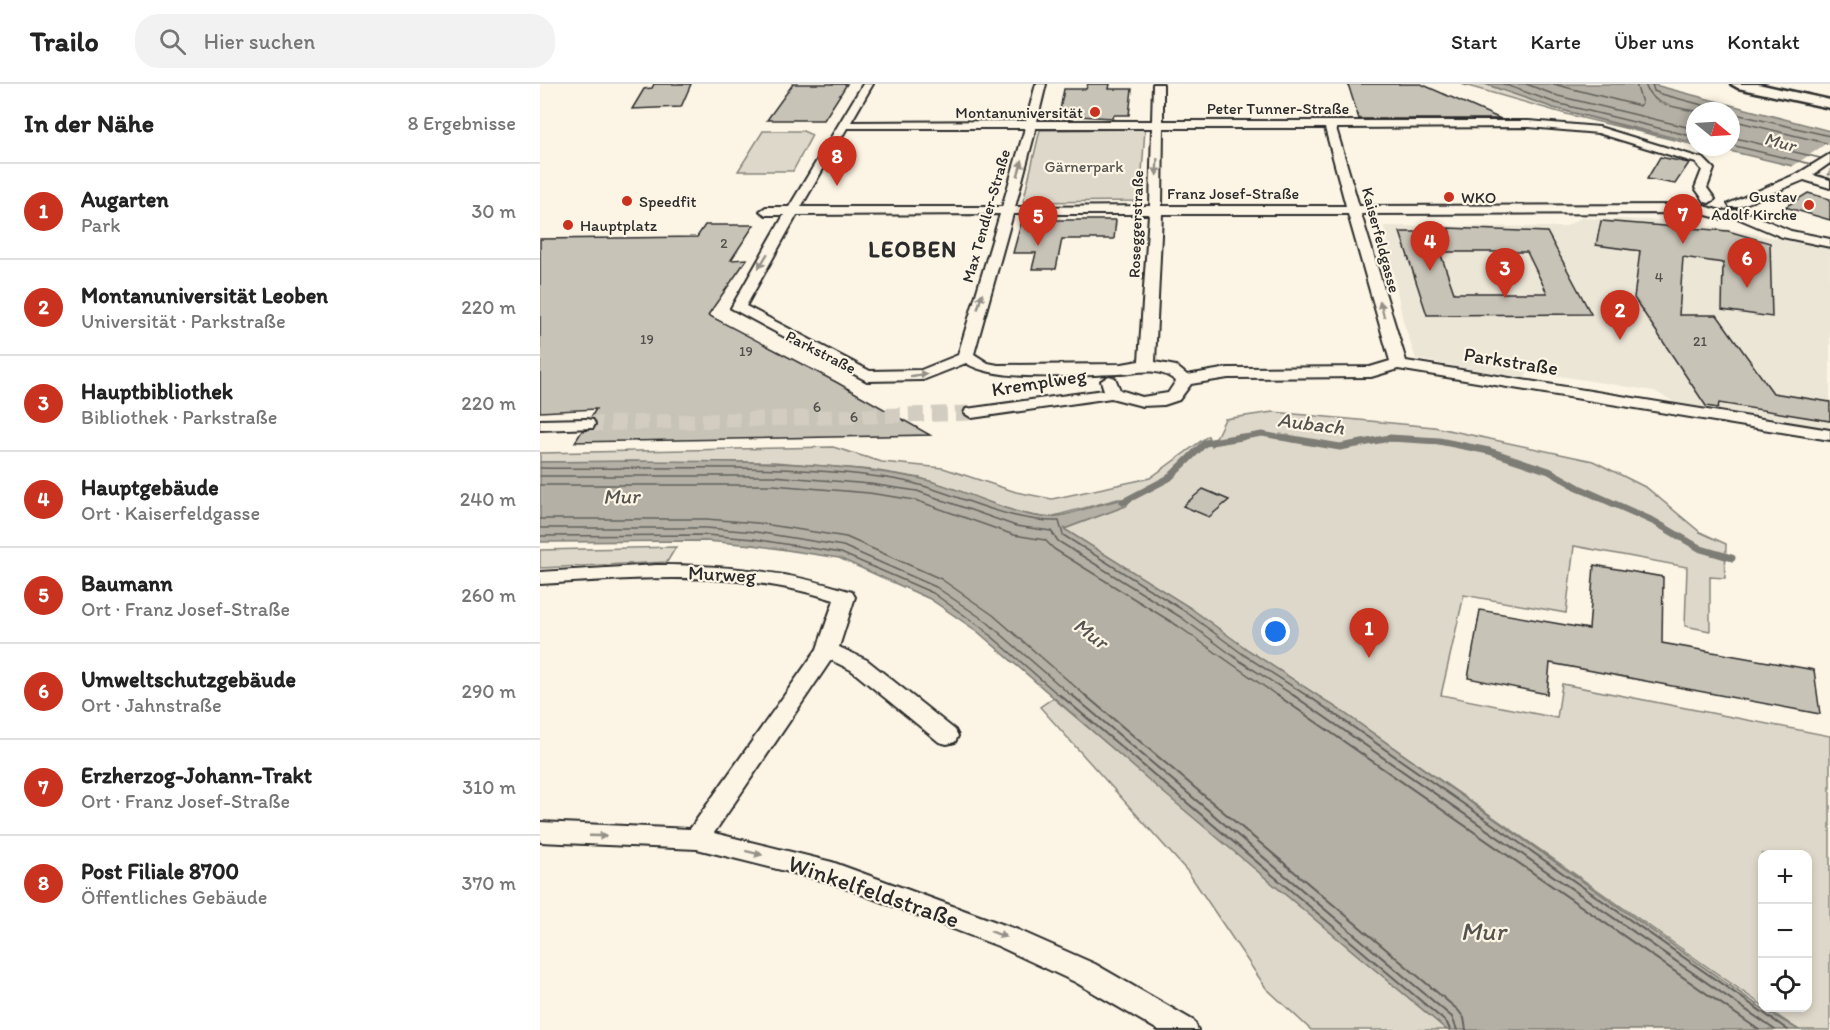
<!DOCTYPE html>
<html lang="de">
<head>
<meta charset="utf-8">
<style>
	body { margin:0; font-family:Itim,sans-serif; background:#f2f2f2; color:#222 }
	.controls { position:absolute; right:18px; bottom:18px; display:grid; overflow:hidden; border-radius:12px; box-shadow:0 3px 9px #0003 }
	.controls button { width:54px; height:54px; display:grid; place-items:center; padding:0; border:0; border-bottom:2px solid #e0e0e0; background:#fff; color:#222; font:30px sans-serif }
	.compass { position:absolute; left:1146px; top:18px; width:54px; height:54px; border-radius:50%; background:#fff; box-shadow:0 3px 9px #0003; rotate:108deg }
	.you { position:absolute; left:736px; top:548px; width:21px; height:21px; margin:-15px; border:4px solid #fff; border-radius:50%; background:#1a73e8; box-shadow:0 0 0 9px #1a73e833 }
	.badge { display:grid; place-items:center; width:39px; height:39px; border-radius:50%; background:#c8321e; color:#fff; font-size:20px; font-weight:700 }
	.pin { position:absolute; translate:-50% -50px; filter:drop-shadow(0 2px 3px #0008) }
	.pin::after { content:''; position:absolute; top:32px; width:21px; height:18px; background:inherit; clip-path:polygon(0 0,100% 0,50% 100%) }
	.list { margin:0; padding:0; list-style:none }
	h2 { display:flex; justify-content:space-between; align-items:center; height:78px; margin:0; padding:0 24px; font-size:26px }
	h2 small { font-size:20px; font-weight:400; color:#767676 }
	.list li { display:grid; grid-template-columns:39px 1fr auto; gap:18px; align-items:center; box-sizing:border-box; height:96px; padding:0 24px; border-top:2px solid #e0e0e0 }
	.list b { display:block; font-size:22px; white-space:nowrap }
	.list p { margin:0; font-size:20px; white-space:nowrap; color:#767676 }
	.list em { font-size:20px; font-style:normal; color:#767676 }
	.icon { flex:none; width:33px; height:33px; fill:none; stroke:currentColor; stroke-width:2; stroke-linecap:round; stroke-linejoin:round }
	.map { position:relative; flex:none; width:1290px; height:946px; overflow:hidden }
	header { display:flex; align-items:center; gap:36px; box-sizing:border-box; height:84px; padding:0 30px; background:#fff; border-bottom:2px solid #e0e0e0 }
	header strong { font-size:28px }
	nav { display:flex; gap:33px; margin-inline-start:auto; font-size:21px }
	.search { width:420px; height:54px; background:#f2f2f2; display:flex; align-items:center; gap:15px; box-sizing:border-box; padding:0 21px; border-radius:24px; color:#767676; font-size:22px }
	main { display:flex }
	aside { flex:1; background:#fff }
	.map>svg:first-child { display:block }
	.built { fill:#ece6d7 }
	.green { fill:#ded8ca; stroke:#84827a; stroke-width:1.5 }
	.water { fill:#b4b0a5; stroke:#7d7b74; stroke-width:1.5 }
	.pier { fill:#fcf5e5 }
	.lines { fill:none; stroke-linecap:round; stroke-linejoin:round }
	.shore-far1 { stroke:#62605c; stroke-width:1.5 }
	.shore { stroke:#62605c; stroke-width:2 }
	.stream-far1 { stroke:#7d7b74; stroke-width:5 }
	.stream { stroke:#7d7b74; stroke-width:7 }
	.building { fill:#c8c3b7; stroke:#2b2b2b; stroke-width:1.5; fill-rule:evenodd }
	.minor-tunnel { stroke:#d2cdc0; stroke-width:15; stroke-dasharray:15 8; stroke-linecap:butt }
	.minor-casing { stroke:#2b2b2b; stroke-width:4 }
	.secondary-casing { stroke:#2b2b2b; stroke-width:5 }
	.minor { fill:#fcf5e5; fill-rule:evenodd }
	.secondary { fill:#fcf5e5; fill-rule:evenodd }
	.oneway { fill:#949088 }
	.poi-dot { fill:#c8321e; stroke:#fcf5e5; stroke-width:2 }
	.labels { text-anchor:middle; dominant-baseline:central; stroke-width:4.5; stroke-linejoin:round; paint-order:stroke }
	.far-number-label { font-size:14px; fill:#52514e }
	.far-street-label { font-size:16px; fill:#2b2b2b; stroke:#fcf5e5 }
	.far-poi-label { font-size:16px; fill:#2b2b2b; stroke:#fcf5e5; text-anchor:start }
	.far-park-label { font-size:16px; fill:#585653; stroke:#fcf5e5 }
	.number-label { font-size:16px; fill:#52514e }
	.far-water-label { font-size:18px; font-style:italic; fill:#545350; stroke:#fcf5e5 }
	.street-label { font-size:20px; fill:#2b2b2b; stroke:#fcf5e5 }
	.water-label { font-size:21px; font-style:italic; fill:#545350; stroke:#fcf5e5 }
	.far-district-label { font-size:22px; font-weight:bold; letter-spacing:1.5px; fill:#2b2b2b; stroke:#fcf5e5 }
	.near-street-label { font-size:24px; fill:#2b2b2b; stroke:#fcf5e5 }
	.near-water-label { font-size:26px; font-style:italic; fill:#545350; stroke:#fcf5e5 }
</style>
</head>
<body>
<header>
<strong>Trailo</strong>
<div class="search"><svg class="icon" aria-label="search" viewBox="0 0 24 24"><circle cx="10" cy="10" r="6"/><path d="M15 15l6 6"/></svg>Hier suchen</div>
<nav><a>Start</a><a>Karte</a><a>Über uns</a><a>Kontakt</a></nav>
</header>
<main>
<aside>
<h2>In der Nähe<small>8 Ergebnisse</small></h2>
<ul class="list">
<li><span class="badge">1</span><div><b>Augarten</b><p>Park</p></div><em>30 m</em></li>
<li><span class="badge">2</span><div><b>Montanuniversität Leoben</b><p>Universität · Parkstraße</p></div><em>220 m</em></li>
<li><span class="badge">3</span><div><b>Hauptbibliothek</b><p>Bibliothek · Parkstraße</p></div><em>220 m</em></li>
<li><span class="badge">4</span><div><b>Hauptgebäude</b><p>Ort · Kaiserfeldgasse</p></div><em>240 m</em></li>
<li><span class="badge">5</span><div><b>Baumann</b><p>Ort · Franz Josef-Straße</p></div><em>260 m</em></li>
<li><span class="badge">6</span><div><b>Umweltschutzgebäude</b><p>Ort · Jahnstraße</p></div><em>290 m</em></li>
<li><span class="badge">7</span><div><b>Erzherzog-Johann-Trakt</b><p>Ort · Franz Josef-Straße</p></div><em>310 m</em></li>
<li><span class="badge">8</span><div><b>Post Filiale 8700</b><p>Öffentliches Gebäude</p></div><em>370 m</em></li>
</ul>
</aside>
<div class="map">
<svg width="1290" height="946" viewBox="0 0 1290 946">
	<rect width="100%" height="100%" fill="#fcf5e5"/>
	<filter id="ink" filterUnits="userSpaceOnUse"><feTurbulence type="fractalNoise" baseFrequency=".0167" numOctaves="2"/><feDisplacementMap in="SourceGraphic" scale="12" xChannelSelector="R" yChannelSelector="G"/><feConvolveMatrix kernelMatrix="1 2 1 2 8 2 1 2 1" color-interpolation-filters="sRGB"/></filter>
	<g filter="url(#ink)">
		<path class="built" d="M1041 134 1143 137 1290 164V345L1136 319 1114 307 988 287 984 295 876 275 863 237 844 142 1024 143Z"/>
		<path class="green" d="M921 0H945L1014 24 1155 61 1026 30Z
			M605 45 600 117 483 118 500 46Z
			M223 47H263L272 51 253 87H198Z
			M733 328 894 343 1053 377 1107 404 1160 448 1186 460 1185 494 1170 493V547L1145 542 1147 483 1034 462 1026 529 924 511 901 611 1017 634 1022 600 1290 652V946H1259L1226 924H1268V770H1222V921L800 626 708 566 649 523 524 445 586 422 590 415H578L506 434 480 429 380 394 332 386 234 378H0V369L293 363 342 378 403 384 476 408 512 415 610 394 668 352 672 362 685 335Z
			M136 463 127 478 0 484V466Z
			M513 614 907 946H771L726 904 648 788 500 623Z"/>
		<path class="water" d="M945 0H1111L1290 47V91L1173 63H1191V27H1155V59L1014 24Z
			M96 377C189 378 284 376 377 394 420 402 459 428 503 433 524 436 564 415 591 415L586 422 524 445 649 523 708 566 800 626 1222 924 1259 946H907L618 704 438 548 390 515 299 474 213 461 166 457 0 458V378Z"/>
		<path class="pier" d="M1290 57V88L1284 92 1250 84Z"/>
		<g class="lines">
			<path class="shore-far1" d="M963 0 1016 19 1155 53
				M986 0 1018 12 1155 45
				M1013 0 1100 22 1102 19 1096 0
				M1105 0C1111 22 1136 23 1155 27
				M1112 0 1114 7 1121 10 1185 27
				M1191 29 1290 52
				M1191 36 1290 60
				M1191 53 1280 74
				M1191 61 1271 80
				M0 384C115 386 232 378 347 394 407 402 458 438 519 437L523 451 646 528 704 571 769 613
				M0 392H233L330 400 377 407 476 442 511 447 518 457 642 534 700 577 756 613
				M0 401H233L329 409 375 416 474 451 505 456 514 465 638 542 739 613
				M0 435H166L217 439 306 453 401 495 453 531 547 613
				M0 444H166L216 448 303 462 396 503 447 538 533 613
				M0 452 166 451 214 455 301 469 393 509 442 544 521 613"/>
			<path class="shore" d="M520 611 907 939 910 946
				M532 611 912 933 917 946
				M545 611 918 926 924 934 926 946
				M737 611 1219 946
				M753 611 1235 946
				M767 611 1248 946"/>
			<path class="stream-far1" d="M692 355 722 350 750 355
				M846 355H861"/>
			<path class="stream" d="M741 353 800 363 850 354 899 357 949 367 1009 387 1041 405 1115 438 1161 465 1192 474
				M583 418 629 394 665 359 702 353"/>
		</g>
		<path class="building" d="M114 0H151L141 23 92 25 104 5 112 4Z
			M253 0H307L284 36H227Z
			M548 0H570L569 5H592L589 31H574L573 34 519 31 524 5H546Z
			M808 0H881L961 35H819Z
			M1120 73 1149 79 1135 100 1107 95Z
			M1268 109 1290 115V136L1245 123Z
			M482 136H576L574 155H522L516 185H492L496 169H473Z
			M1061 137 1188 147 1230 159 1232 233 1182 226 1183 179 1143 173 1139 231H1177L1233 309 1290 318V337L1179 319 1178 324 1166 322 1094 214 1100 167 1056 161Z
			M165 141H214L191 176 207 175 168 231 296 298 390 351 35 358 42 347 55 345 57 339 51 333 56 325 0 328V155L157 153Z
			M908 144 1007 148 1051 230 887 231 860 148H910ZM900 168H987L1007 209H914Z
			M663 405 689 416 669 433 643 422Z
			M1054 481 1123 493 1122 559 1274 586 1280 630 1010 579 1007 610 928 594 940 526 1049 545Z"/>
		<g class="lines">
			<path class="minor-tunnel" d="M47 340 432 329"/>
			<defs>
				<path id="minor" d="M323 0H333L311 38 486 37 496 0H506L497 37H612L613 0H623V37H989L1059 43 1164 75 1174 85 1167 104 1175 115 1169 119 1165 118 1155 104 1162 86 1156 79 1058 49 989 43 796 44 819 122 1160 121 1181 127 1201 126 1251 147 1290 155V163L1242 153 1195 133 1181 135 1159 129 821 130 866 277 1290 346V356L858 285 831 293 688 294 651 300 639 316 624 321 602 322 571 314 432 334 424 329 426 325 564 306 561 297 569 292 575 294 580 306 602 313 628 309 636 297C616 282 601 289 578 290 538 291 458 299 426 279L383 296 327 297 191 224 244 131H226L220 127 226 123H249ZM307 44H485L462 123H261ZM496 44H612L610 122 475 123ZM623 44H785L806 122H622ZM460 130 418 271 381 286 330 287 206 222 257 131ZM473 130H609L599 277 582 280 458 281 448 279 434 270ZM622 130H808L850 277 830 283 688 284 647 291 636 282 615 278Z
					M1290 70V79L1273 91 1290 96V104L1264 96 1198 123H1190L1188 120 1259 89Z
					M47 335 53 336 55 340 53 344 0 346V336Z
					M116 481C184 481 247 487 312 508L315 513 299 563 327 576 415 646 418 652 415 658 407 660 399 658 311 586 291 576 174 749 292 778 478 846 555 880 654 937 658 946H618L535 898 458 862 289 798 157 765 0 758V738L150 745 277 565 294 516C198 485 99 494 0 500V488Z"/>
				<path id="secondary" d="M1191 0H1218L1290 16V24L1198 4Z"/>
			</defs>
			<use href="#minor" class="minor-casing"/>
			<use href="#secondary" class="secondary-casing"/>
			<use href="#minor" class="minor"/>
			<use href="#secondary" class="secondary"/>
		</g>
		<defs><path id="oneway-solid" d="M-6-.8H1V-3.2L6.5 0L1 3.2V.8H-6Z" transform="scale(1.5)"/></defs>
		<g class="oneway">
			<use href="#oneway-solid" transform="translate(617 83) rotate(92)"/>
			<use href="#oneway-solid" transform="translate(480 84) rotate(-74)"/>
			<use href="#oneway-solid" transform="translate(223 177) rotate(121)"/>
			<use href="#oneway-solid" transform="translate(440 217) rotate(-74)"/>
			<use href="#oneway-solid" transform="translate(842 225) rotate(-105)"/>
			<use href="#oneway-solid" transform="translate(379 291) rotate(-8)"/>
			<use href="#oneway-solid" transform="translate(58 752) rotate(2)"/>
			<use href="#oneway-solid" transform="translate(214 769) rotate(14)"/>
			<use href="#oneway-solid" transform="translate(458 850) rotate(21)"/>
		</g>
	</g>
	<g class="poi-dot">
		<circle cx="555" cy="28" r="6"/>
		<circle cx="909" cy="113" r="6"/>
		<circle cx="87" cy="117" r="6"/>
		<circle cx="1269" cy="121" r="6"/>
		<circle cx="28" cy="141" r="6"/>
	</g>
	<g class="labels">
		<g class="far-number-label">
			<text x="184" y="159">2</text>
			<text x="1119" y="193">4</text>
			<text x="107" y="255">19</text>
			<text x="1160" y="257">21</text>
			<text x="206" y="267">19</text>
		</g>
		<g class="far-street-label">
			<text x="738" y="24">Peter Tunner-Straße</text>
			<text x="693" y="109">Franz Josef-Straße</text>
			<text transform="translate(446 132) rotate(-74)">Max Tendler-Straße</text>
			<text transform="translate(596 140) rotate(-88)">Roseggerstraße</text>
			<text transform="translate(841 156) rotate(75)">Kaiserfeldgasse</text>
			<text transform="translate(281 268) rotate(27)">Parkstraße</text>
		</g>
		<g class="far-poi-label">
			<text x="543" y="28" text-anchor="end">Montanuniversität</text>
			<text x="1257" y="112" text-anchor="end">Gustav<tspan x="1257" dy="18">Adolf Kirche</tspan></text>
			<text x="921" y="113">WKO</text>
			<text x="99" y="117">Speedfit</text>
			<text x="40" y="141">Hauptplatz</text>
		</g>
		<g class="far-park-label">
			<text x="544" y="82">Gärnerpark</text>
		</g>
		<g class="number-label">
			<text x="277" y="322">6</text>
			<text x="314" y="332">6</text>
		</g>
		<g class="far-water-label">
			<text transform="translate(1240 58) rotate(15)">Mur</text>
		</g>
		<g class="street-label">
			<text transform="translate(971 277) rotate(9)">Parkstraße</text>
			<text transform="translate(499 298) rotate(-9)">Kremplweg</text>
			<text transform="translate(182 490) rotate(3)">Murweg</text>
		</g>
		<g class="water-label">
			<text transform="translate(771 339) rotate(7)">Aubach</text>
			<text transform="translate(81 412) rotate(-1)">Mur</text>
			<text transform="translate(551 549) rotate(37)">Mur</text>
		</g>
		<g class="far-district-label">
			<text x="373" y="165">LEOBEN</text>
		</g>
		<g class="near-street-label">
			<text transform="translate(334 807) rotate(19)">Winkelfeldstraße</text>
		</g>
		<g class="near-water-label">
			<text x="943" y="847">Mur</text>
		</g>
	</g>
</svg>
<div class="controls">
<button>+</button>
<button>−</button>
<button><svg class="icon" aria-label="locate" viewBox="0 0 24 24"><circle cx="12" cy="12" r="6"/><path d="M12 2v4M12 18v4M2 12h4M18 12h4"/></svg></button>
</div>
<svg class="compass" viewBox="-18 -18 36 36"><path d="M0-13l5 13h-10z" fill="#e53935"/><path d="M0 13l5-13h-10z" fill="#767676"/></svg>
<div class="you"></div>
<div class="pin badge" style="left:829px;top:574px">1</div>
<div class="pin badge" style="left:1080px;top:256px">2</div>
<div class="pin badge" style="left:965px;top:214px">3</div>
<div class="pin badge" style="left:890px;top:187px">4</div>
<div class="pin badge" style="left:498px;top:162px">5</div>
<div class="pin badge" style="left:1207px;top:204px">6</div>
<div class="pin badge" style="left:1143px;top:160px">7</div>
<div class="pin badge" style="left:297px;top:102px">8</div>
</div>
</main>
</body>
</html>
